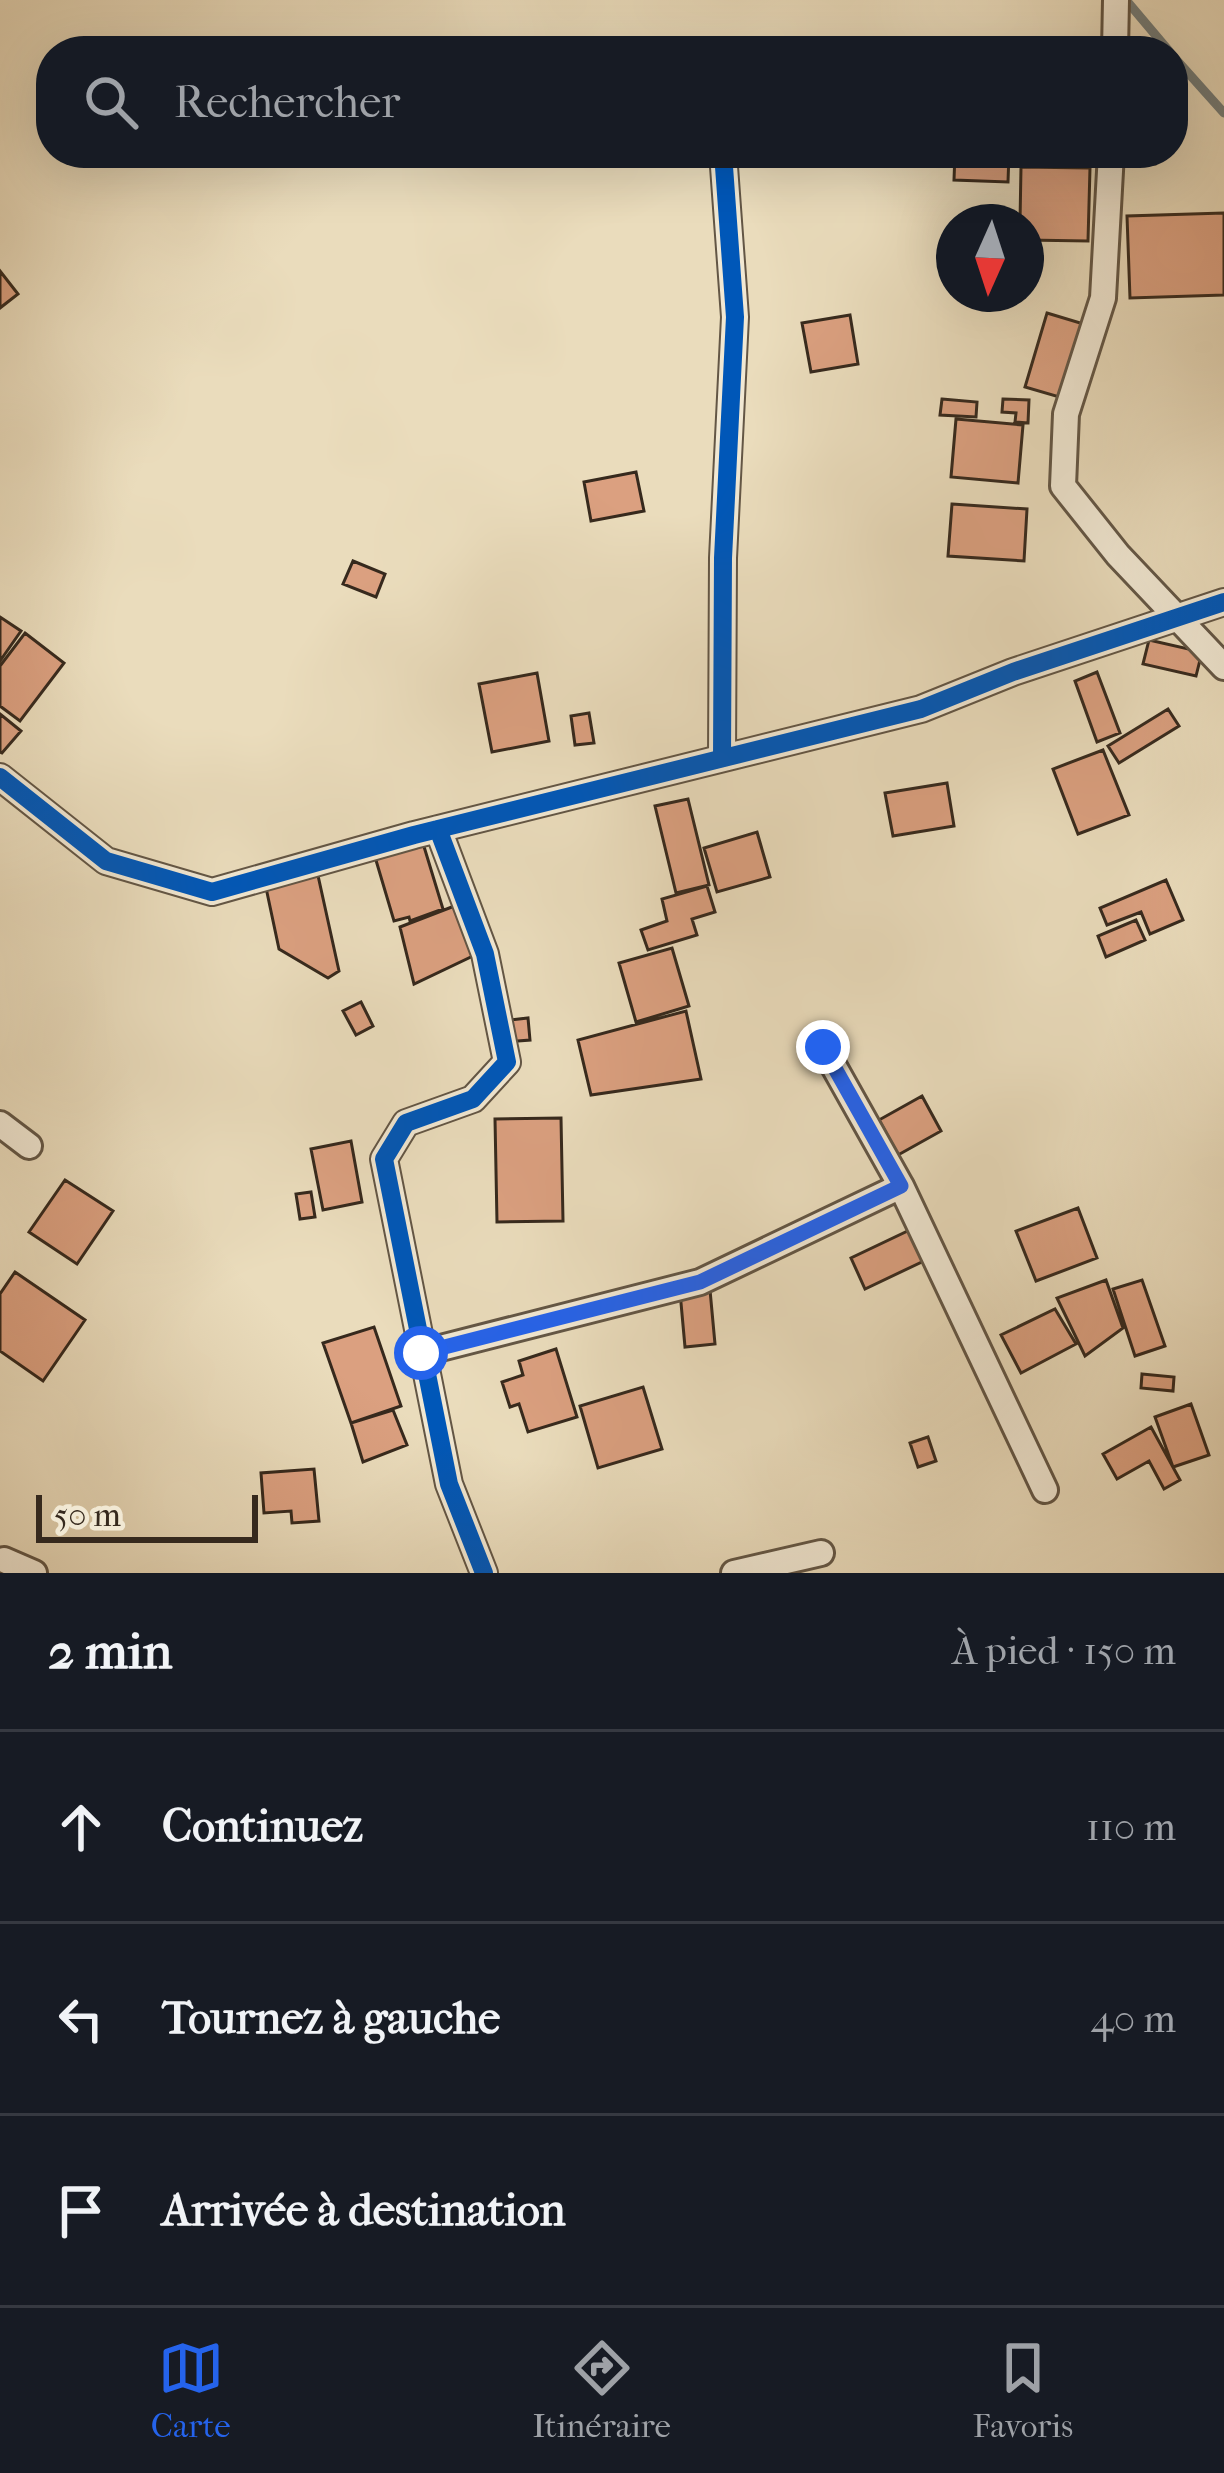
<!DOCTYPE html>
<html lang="fr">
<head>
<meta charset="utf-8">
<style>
	body { margin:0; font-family:"IM FELL French Canon",serif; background:#242831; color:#f1f3f6 }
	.compass { position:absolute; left:936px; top:204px; width:108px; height:108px; border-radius:50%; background:#171b24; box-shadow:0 12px 48px #0002; rotate:183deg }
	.scale { position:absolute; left:36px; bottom:30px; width:222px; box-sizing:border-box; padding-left:12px; border:6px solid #36291d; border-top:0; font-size:33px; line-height:42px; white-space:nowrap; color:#36291d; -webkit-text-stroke:9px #f1e8d3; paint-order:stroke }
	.stop { position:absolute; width:36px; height:36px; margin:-27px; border:9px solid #2563eb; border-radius:50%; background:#fff }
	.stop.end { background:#2563eb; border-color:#fff; box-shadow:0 3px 12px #0008 }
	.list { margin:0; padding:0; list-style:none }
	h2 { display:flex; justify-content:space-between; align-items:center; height:156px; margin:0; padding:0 48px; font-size:51px }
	h2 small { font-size:39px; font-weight:400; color:#9ea1a6 }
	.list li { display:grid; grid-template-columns:78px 1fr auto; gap:36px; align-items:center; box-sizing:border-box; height:192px; padding:0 48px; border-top:3px solid #363941 }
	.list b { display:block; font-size:45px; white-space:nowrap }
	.list em { font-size:39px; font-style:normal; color:#9ea1a6 }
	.icon { flex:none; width:66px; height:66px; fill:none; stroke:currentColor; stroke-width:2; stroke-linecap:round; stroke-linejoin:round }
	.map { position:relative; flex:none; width:1224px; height:1573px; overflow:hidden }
	.search { position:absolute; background:#171b24; box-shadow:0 12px 48px #0002; left:36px; right:36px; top:36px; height:132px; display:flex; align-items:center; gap:30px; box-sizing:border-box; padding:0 42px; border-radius:48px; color:#9ea1a6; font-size:45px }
	.sheet { height:732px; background:#171b24 }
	nav { display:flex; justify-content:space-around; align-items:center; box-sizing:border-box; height:168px; border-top:3px solid #363941; background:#171b24; font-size:33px; color:#9ea1a6 }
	nav a { display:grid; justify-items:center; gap:6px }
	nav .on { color:#2563eb }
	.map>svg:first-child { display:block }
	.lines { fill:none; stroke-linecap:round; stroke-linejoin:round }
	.stream { stroke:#747f7d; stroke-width:9 }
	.building { fill:#dba080; stroke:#36291d; stroke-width:3 }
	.street-casing { stroke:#635645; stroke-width:30 }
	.street { stroke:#f1e8d3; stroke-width:24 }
	.cycleway-casing { stroke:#f1e8d3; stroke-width:26 }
	.cycleway { stroke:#0057b8; stroke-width:18 }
	.route { stroke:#2563eb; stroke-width:15 }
</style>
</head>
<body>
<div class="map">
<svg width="1224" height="1573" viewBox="0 0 1224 1573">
	<rect width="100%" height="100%" fill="#eadcbc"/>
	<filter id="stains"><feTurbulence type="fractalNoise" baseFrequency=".00167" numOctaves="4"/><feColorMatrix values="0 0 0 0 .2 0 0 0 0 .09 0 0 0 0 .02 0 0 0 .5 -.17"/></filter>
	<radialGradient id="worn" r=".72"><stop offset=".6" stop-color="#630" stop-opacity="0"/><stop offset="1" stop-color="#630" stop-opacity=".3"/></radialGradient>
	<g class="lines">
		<path class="stream" d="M1126 0 1169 51
			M1173 56 1224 113"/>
	</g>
	<path class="building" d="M955 153H1009L1008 182 954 180Z
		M1131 153H1155V164H1132Z
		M1021 167 1090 168 1088 241 1026 240V222H1020Z
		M1224 213V295L1130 298 1127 216Z
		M0 271 18 294 0 308Z
		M1047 313 1087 325 1066 399 1025 387Z
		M850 315 858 364 811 372 802 323Z
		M942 399 977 402 976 417 940 415Z
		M1003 399 1029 400 1028 423 1015 422 1016 413 1002 412Z
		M956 419 1023 425 1018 483 951 477Z
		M636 472 644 511 591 521 584 482Z
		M952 504 1027 509 1024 561 948 556Z
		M353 561 385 574 376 597 343 584Z
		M0 617 21 631 0 661Z
		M25 633 64 663 20 721 0 706V666Z
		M1149 640 1202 652 1196 676 1143 664Z
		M1097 672 1120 733 1097 742 1075 681Z
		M537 673 549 741 492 752 479 684Z
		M1168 709 1179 726 1119 763 1108 746Z
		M589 713 594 743 575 745 571 716Z
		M0 714 21 731 2 753 0 752Z
		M1103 750 1129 815 1078 834 1053 769Z
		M947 783 954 826 893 836 885 793Z
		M688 799 709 885 676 893 655 806Z
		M757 832 770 877 717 892 704 848Z
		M422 840 443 909 410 921 409 917 394 921 375 857Z
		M317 871 339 971 328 978 279 949 265 883Z
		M1166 880 1183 920 1150 934 1141 912 1107 925 1100 908Z
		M707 886 715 912 692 919 697 935 648 950 641 930 667 921 662 899Z
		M457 905 477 954 414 984 400 927Z
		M1136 920 1145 940 1106 957 1098 936Z
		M672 948 689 1006 636 1022 619 963Z
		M361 1002 373 1026 356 1035 343 1011Z
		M686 1011 701 1079 591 1095 578 1040Z
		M528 1018 530 1040 504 1042 502 1021Z
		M922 1096 941 1131 898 1155 879 1120Z
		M561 1118 563 1221 497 1222 495 1119Z
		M351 1141 362 1202 323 1210 311 1149Z
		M65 1180 113 1211 77 1264 29 1232Z
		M311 1192 315 1217 300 1219 296 1194Z
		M1078 1208 1097 1258 1036 1281 1016 1231Z
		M914 1228 928 1259 865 1289 851 1258Z
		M15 1272 85 1320 43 1381 0 1351V1294Z
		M1106 1280 1123 1328 1085 1356 1057 1298Z
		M1142 1280 1165 1346 1135 1356 1113 1289Z
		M710 1290 715 1344 685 1347 680 1292Z
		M1055 1309 1076 1344 1021 1373 1001 1335Z
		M374 1327 401 1406 351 1423 323 1343Z
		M556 1349 577 1417 528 1432 519 1404 510 1407 502 1382 523 1375 519 1361Z
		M1142 1374 1174 1377 1173 1391 1141 1388Z
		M643 1387 662 1449 598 1468 580 1406Z
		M1191 1404 1209 1455 1173 1467 1155 1417Z
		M393 1410 407 1445 363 1462 351 1423Z
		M1151 1427 1180 1480 1164 1489 1149 1461 1117 1479 1103 1454Z
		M928 1437 936 1461 918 1467 910 1443Z
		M314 1469 319 1521 292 1523 291 1511 264 1513 261 1473Z"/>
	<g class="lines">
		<defs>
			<path id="street" d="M1115 51 1116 0
				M1111 153 1103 298 1066 414 1063 486 1118 555 1224 667
				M722 757 723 558 735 317 723 153
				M0 777 106 861 212 892 414 835 921 709 1013 672 1224 602
				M438 829 485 954 507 1062 473 1099 406 1123 384 1159 449 1484 484 1573
				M823 1047 901 1186 1045 1490
				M0 1124 29 1146
				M421 1353 700 1282 901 1186
				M4 1560 34 1573
				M734 1573 821 1553"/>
		</defs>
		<use href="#street" class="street-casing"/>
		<use href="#street" class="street"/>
		<defs>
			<path id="cycleway" d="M722 757 723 558 735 317 723 153
				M0 777 106 861 212 892 414 835 921 709 1013 672 1224 602
				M438 829 485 954 507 1062 473 1099 406 1123 384 1159 449 1484 484 1573"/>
		</defs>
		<use href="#cycleway" class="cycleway-casing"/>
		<use href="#cycleway" class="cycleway"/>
	</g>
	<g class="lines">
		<path class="route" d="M421 1353 700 1282 901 1186 823 1047"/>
	</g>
	<rect width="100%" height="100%" filter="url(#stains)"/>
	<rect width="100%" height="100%" fill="url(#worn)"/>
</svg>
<svg class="compass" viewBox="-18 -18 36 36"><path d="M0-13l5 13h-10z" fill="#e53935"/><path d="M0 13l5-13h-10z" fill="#9ea1a6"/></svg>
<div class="scale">50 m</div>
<div class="stop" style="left:421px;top:1353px"></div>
<div class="stop end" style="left:823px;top:1047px"></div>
<div class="search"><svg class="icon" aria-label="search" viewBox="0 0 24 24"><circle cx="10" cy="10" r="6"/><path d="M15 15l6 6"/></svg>Rechercher</div>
</div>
<section class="sheet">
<h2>2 min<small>À pied · 150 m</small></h2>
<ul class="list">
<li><svg class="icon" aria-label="ahead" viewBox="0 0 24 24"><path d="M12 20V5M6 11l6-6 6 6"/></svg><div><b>Continuez</b></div><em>110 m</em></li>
<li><svg class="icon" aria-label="left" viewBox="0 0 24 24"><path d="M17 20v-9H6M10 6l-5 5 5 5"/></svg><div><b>Tournez à gauche</b></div><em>40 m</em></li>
<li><svg class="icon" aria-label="arrive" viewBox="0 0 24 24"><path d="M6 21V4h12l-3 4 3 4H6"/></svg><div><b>Arrivée à destination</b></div></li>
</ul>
</section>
<nav>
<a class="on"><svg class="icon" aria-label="map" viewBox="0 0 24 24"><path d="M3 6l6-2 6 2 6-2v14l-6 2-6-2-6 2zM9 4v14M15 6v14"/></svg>Carte</a>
<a><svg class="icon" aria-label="directions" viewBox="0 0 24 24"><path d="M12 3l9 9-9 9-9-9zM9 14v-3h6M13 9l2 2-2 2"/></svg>Itinéraire</a>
<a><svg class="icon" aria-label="saved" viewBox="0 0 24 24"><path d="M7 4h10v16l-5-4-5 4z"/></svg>Favoris</a>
</nav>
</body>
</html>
